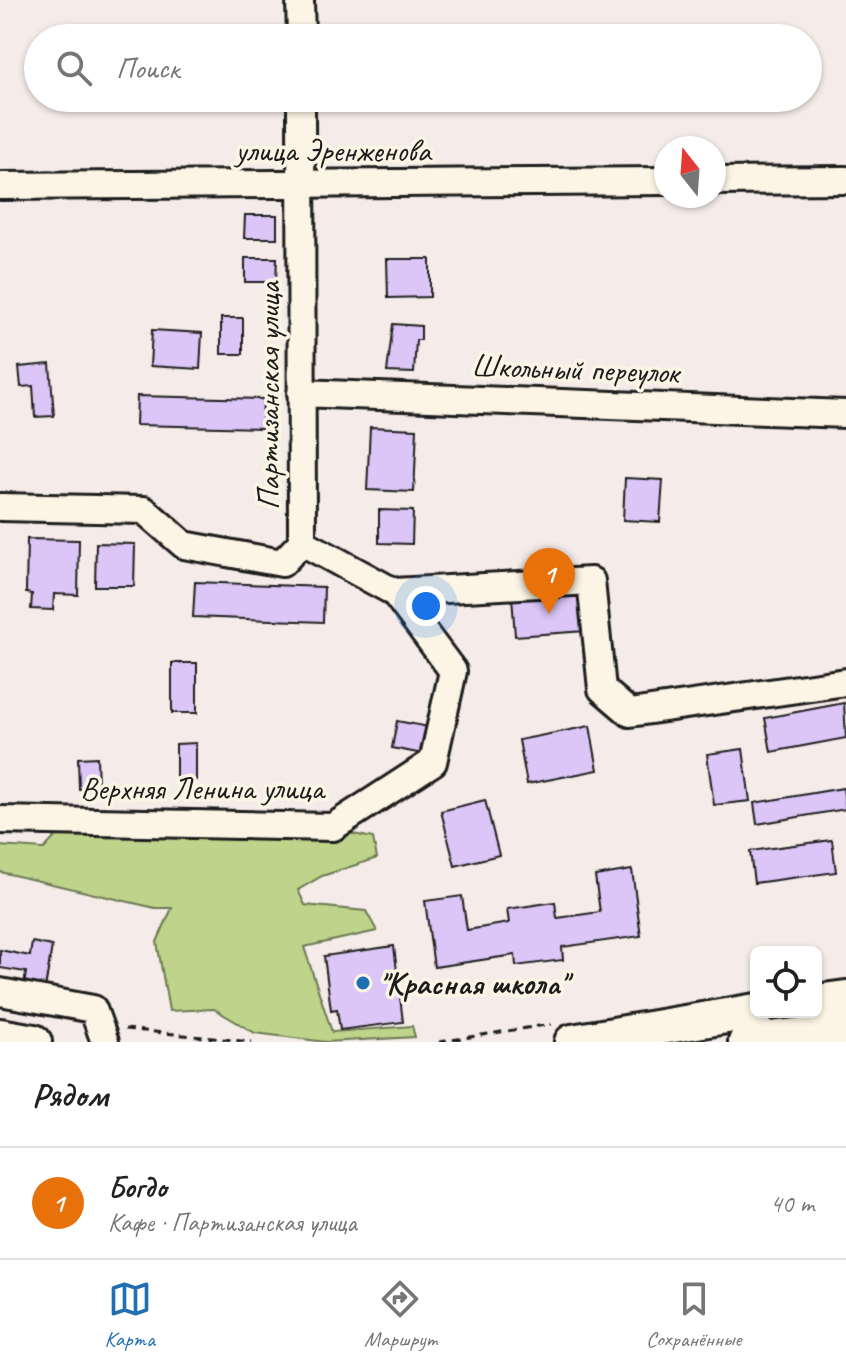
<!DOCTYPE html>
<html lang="ru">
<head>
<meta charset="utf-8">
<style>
	body { margin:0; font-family:Caveat,sans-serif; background:#f2f2f2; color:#222 }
	.controls { position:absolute; right:24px; bottom:24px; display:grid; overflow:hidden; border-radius:12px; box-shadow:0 2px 6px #0004 }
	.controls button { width:72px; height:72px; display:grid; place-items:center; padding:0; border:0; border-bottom:2px solid #e0e0e0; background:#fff; color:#222; font:40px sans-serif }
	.compass { position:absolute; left:654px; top:136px; width:72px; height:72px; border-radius:50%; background:#fff; box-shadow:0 2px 6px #0004; rotate:343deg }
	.you { position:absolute; left:426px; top:606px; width:28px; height:28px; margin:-20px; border:6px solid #fff; border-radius:50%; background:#1a73e8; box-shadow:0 0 0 12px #1a73e833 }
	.badge { display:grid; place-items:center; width:52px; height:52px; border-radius:50%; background:#1f6fb2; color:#fff; font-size:26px; font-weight:700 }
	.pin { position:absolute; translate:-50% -66px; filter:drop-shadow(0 2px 4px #0008) }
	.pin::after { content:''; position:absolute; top:42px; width:28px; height:24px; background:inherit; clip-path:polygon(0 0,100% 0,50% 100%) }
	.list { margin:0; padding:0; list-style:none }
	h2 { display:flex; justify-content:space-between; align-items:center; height:104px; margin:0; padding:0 32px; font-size:34px }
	h2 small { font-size:26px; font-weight:400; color:#767676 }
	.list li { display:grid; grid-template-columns:52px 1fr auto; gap:24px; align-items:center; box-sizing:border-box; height:112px; padding:0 32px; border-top:2px solid #e0e0e0 }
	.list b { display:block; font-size:30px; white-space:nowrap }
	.list p { margin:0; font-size:26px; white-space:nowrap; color:#767676 }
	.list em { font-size:26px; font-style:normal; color:#767676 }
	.icon { flex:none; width:44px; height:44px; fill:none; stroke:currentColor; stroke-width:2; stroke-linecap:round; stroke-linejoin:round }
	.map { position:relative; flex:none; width:846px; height:1042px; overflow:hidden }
	.search { position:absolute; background:#fff; box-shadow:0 2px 6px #0004; left:24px; right:24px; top:24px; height:88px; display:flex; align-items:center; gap:20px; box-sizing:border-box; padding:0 28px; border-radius:44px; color:#767676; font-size:30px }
	.sheet { height:216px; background:#fff }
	nav { display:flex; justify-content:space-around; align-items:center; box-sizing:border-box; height:112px; border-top:2px solid #e0e0e0; background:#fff; font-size:22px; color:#767676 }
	nav a { display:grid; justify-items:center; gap:4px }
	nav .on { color:#1f6fb2 }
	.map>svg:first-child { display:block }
	.green { fill:#bdd48a; stroke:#6c7853; stroke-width:2 }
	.building { fill:#dbc6f7; stroke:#1c1c1c; stroke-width:2 }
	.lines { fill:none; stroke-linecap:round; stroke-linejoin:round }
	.minor-casing { stroke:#1c1c1c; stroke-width:32 }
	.major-casing { stroke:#1c1c1c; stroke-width:40 }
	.path { stroke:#1c1c1c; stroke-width:3; stroke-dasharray:8 6; stroke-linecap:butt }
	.minor { stroke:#fcf5e5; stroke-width:26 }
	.major { stroke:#fcf5e5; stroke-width:34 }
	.poi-dot { fill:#1f6fb2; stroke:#fcf5e5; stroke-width:3 }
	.labels { text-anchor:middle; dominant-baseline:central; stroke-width:7; stroke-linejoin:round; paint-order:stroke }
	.street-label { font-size:32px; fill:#1c1c1c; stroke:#fcf5e5 }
	.poi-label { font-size:32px; font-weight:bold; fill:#1c1c1c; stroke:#fcf5e5; text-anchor:start }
</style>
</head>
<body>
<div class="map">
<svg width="846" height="1042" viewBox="0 0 846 1042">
	<rect width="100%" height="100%" fill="#f5ece9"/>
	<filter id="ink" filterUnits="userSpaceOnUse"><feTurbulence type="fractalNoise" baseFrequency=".0125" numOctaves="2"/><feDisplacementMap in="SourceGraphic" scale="16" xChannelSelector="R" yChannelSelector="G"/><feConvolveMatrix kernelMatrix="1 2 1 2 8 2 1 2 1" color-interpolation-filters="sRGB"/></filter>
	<g filter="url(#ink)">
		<path class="green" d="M75 829 354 834 373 838 377 858 322 876 298 890 305 905 366 911 377 931 304 947 332 1032 412 1026 415 1037 326 1042 255 1033 214 1009 169 1011 157 942 172 908H155L0 872V846L44 849 55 837Z"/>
		<path class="building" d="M245 215H277V238H244Z
			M245 258H277L276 282H245Z
			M387 259H430V297L388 298Z
			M221 318H243V354H221Z
			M393 324 421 326V340H416L414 373 387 372Z
			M152 330 202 333 200 369 150 366Z
			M50 364 54 416 35 417 33 386 21 387 19 367Z
			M137 396 263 399 262 428 136 425Z
			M370 427 417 429 414 492 367 490Z
			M625 478 663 480 660 522 623 520Z
			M379 510 413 511 412 544 379 543Z
			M27 539 79 540 78 595 54 594 53 610 31 609 32 594 26 593Z
			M96 543 135 544 134 586H95Z
			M195 582 324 587 323 622 193 617Z
			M583 592 586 631 515 636 512 597Z
			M172 663H197V713H172Z
			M844 703 846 738 771 752 765 718Z
			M397 721 434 728 428 755 392 748Z
			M590 726 598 770 527 784 519 740Z
			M196 743V780H176V744Z
			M743 749 750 801 714 805 707 754Z
			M97 757 98 788 79 789 78 758Z
			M843 788 846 809 757 824 754 803Z
			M485 800 499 855 455 866 441 811Z
			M832 840 836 872 754 883 750 851Z
			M632 870 641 936 562 947 563 960 516 966 515 955 434 967 425 901 462 896 467 930 509 923 507 909 555 902 557 918 600 912 595 876Z
			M32 942 52 946 45 989 24 985 26 972 0 968V950L30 956Z
			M394 946 403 1022 340 1030 337 1009 331 1010 324 956Z"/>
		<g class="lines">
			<defs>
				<path id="minor" d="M300 0 301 38
					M714 181 846 180
					M0 186 666 181
					M301 393 846 414
					M0 507 144 510 184 545 282 563 302 542
					M394 592 591 581 602 689 630 713 846 682
					M0 820 333 827 433 762 453 671 394 592 302 542 301 98
					M0 992 93 1009 105 1042"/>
				<path id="major" d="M816 1002 846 998
					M0 1036 34 1042
					M572 1042 756 1011
					M746 1042 846 1030"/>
			</defs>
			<use href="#minor" class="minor-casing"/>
			<use href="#major" class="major-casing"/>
			<path class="path" d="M125 1029 252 1042
				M439 1042 551 1024"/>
			<use href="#minor" class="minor"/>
			<use href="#major" class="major"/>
		</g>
	</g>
	<circle class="poi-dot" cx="363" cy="983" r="8"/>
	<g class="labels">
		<g class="street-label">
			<text x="333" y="150">улица Эренженова</text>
			<text transform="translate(575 369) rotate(2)">Школьный переулок</text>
			<text transform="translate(268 396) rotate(-90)">Партизанская улица</text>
			<text x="202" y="788">Верхняя Ленина улица</text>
		</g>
		<g class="poi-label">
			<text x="379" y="983">"Красная школа"</text>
		</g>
	</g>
</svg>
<div class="controls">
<button><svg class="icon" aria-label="locate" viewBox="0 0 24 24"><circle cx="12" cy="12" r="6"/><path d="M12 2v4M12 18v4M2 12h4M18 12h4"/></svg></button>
</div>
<svg class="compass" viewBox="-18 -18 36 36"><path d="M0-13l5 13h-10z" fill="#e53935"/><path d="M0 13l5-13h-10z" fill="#767676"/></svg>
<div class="you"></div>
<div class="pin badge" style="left:549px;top:614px;background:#e8710a">1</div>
<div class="search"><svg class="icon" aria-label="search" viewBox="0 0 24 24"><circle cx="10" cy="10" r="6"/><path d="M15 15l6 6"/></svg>Поиск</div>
</div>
<section class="sheet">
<h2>Рядом<small></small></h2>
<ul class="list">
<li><span class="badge" style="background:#e8710a">1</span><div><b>Богдо</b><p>Кафе · Партизанская улица</p></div><em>40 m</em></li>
</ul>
</section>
<nav>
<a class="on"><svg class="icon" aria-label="map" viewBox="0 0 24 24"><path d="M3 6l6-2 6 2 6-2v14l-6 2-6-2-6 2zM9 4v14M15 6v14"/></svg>Карта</a>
<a><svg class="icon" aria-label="directions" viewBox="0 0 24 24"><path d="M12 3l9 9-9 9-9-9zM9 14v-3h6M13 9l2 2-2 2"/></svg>Маршрут</a>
<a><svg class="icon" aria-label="saved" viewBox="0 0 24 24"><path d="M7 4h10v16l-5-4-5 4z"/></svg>Сохранённые</a>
</nav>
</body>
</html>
